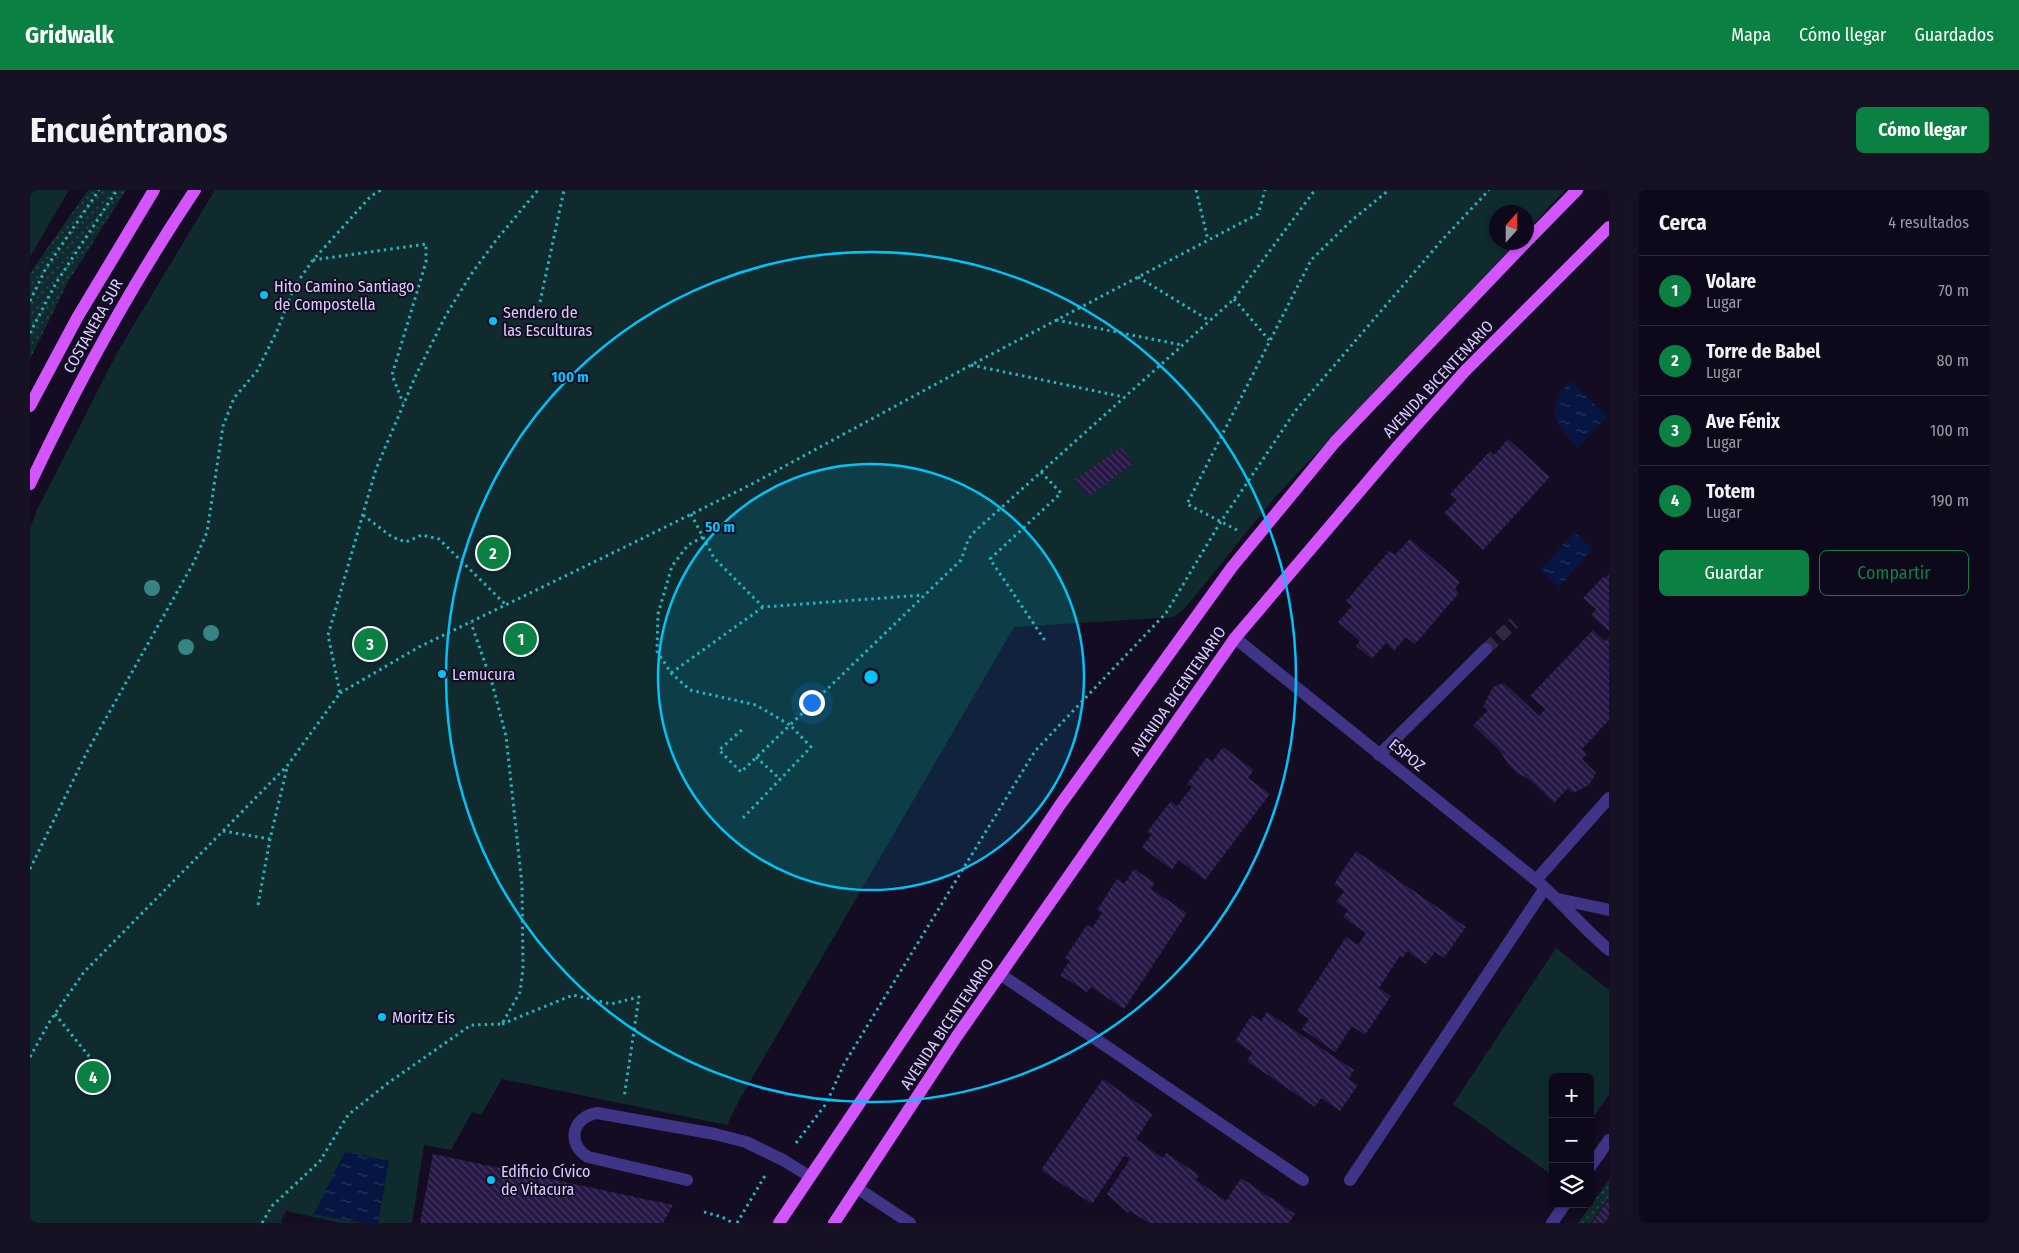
<!DOCTYPE html>
<html lang="es">
<head>
<meta charset="utf-8">
<style>
	body { margin:0; font-family:"Fira Sans Condensed",sans-serif; background:#171223; color:#f1f3f6 }
	.controls { position:absolute; right:15px; bottom:15px; display:grid; overflow:hidden; border-radius:8px; box-shadow:0 2px 8px #0003 }
	.controls button { width:45px; height:45px; display:grid; place-items:center; padding:0; border:0; border-bottom:1px solid #2e2a39; background:#0e091a; color:#f1f3f6; font:25px sans-serif }
	.compass { position:absolute; left:1459px; top:15px; width:45px; height:45px; border-radius:50%; background:#0e091a; box-shadow:0 2px 8px #0003; rotate:21deg }
	.you { position:absolute; left:781px; top:512px; width:18px; height:18px; margin:-12px; border:4px solid #fff; border-radius:50%; background:#1a73e8; box-shadow:0 0 0 8px #1a73e833 }
	.badge { display:grid; place-items:center; width:32px; height:32px; border-radius:50%; background:#0b8043; color:#fff; font-size:16px; font-weight:700 }
	.pin { position:absolute; translate:-50% -50%; border:2px solid #fff; box-shadow:0 1px 5px #0006 }
	.list { margin:0; padding:0; list-style:none }
	h2 { display:flex; justify-content:space-between; align-items:center; height:65px; margin:0; padding:0 20px; font-size:21px }
	h2 small { font-size:16px; font-weight:400; color:#9b9aa2 }
	.list li { display:grid; grid-template-columns:32px 1fr auto; gap:15px; align-items:center; box-sizing:border-box; height:70px; padding:0 20px; border-top:1px solid #2e2a39 }
	.list b { display:block; font-size:19px; white-space:nowrap }
	.list p { margin:0; font-size:16px; white-space:nowrap; color:#9b9aa2 }
	.list em { font-size:16px; font-style:normal; color:#9b9aa2 }
	.actions { display:flex; gap:10px; padding:15px 20px }
	.actions a { flex:1; padding:11px 0; border:1px solid #0b8043; border-radius:8px; text-align:center; font-size:18px; color:#0b8043 }
	.actions .main { background:#0b8043; color:#fff }
	.icon { flex:none; width:28px; height:28px; fill:none; stroke:currentColor; stroke-width:2; stroke-linecap:round; stroke-linejoin:round }
	.map { position:relative; flex:none; width:1579px; height:1033px; overflow:hidden; border-radius:8px }
	header { display:flex; align-items:center; gap:30px; box-sizing:border-box; height:70px; padding:0 25px; background:#0b8043; color:#fff }
	header strong { font-size:24px }
	nav { display:flex; gap:28px; margin-inline-start:auto; font-size:18px }
	.intro { display:flex; align-items:center; justify-content:space-between; box-sizing:border-box; height:120px; padding:0 30px }
	h1 { margin:0; font-size:35px }
	.button { padding:12px 22px; border-radius:8px; background:#0b8043; color:#fff; font-size:18px; font-weight:700 }
	main { display:flex; gap:30px; padding:0 30px }
	aside { flex:1; background:#0e091a; border-radius:8px; box-shadow:0 2px 8px #0003 }
	.map>svg:first-child { display:block }
	.grass { fill:url(#grass-dots) }
	.park { fill:#0f2b2e }
	.water { fill:url(#water-ripples) }
	.building { fill:url(#building-back-hatch) }
	.lines { fill:none; stroke-linecap:round; stroke-linejoin:round }
	.minor-tunnel { stroke:#312944; stroke-width:12; stroke-dasharray:12 6; stroke-linecap:butt }
	.path { stroke:#26b3bc; stroke-width:3; stroke-dasharray:2.5 4; stroke-linecap:butt }
	.minor { stroke:#403486; stroke-width:12 }
	.major { stroke:#d355ff; stroke-width:12 }
	.tree { fill:#368484 }
	.ring { fill:none; stroke:#00c3f9; stroke-width:2.5 }
	.poi-dot { fill:#00c3f9; stroke:#130c23; stroke-width:2 }
	.labels { text-anchor:middle; dominant-baseline:central; stroke-width:4; stroke-linejoin:round; paint-order:stroke }
	.poi-label { font-size:16px; fill:#daceff; stroke:#130c23; text-anchor:start }
	.street-label { font-size:16px; fill:#daceff; stroke:#130c23 }
	.centre { fill:#00c3f9; stroke:#130c23; stroke-width:2.5 }
	.ring-label { font-size:15px; text-anchor:middle; font-weight:bold; fill:#00c3f9; stroke:#130c23; stroke-width:4; stroke-linejoin:round; paint-order:stroke }
</style>
</head>
<body>
<header>
<strong>Gridwalk</strong>
<nav><a>Mapa</a><a>Cómo llegar</a><a>Guardados</a></nav>
</header>
<div class="intro"><h1>Encuéntranos</h1><a class="button">Cómo llegar</a></div>
<main>
<div class="map">
<svg width="1579" height="1033" viewBox="0 0 1579 1033">
	<defs>
		<pattern id="grass-dots" width="8" height="8" patternUnits="userSpaceOnUse" patternTransform="scale(1.25)"><rect width="8" height="8" fill="#0f2b2e"/><path d="M2 2h.1M6 6h.1" fill="none" stroke="#31494d" stroke-width="1.8" stroke-linecap="round"/></pattern>
		<pattern id="water-ripples" width="26" height="14" patternUnits="userSpaceOnUse" patternTransform="scale(1.25)"><rect width="26" height="14" fill="#061542"/><path d="M2 4q2-2 4 0t4 0M15 11q2-2 4 0t4 0" fill="none" stroke="#2a365e"/></pattern>
		<pattern id="building-back-hatch" width="6" height="6" patternUnits="userSpaceOnUse" patternTransform="scale(1.25)"><rect width="6" height="6" fill="#261745"/><path d="M-1 5l2 2M0 0l6 6M5-1l2 2" fill="none" stroke="#453861"/></pattern>
	</defs>
	<rect width="100%" height="100%" fill="#130c23"/>
	<path class="grass" d="M58 0H96L38 92 0 169V83Z
		M1579 990V1007L1561 1033H1548Z"/>
	<path class="park" d="M0 0H39L0 67Z
		M185 0H1535L1497 41 1496 22H1466V52L1486 53 1246 306 1156 417 1144 427 984 437 711 907 697 935 472 889 451 925 442 922 421 960 394 955 382 1033H310L256 1021 251 1031 253 1033H0V338L7 320 88 161Z
		M1526 758 1579 800V904L1560 932V887H1523V986L1423 914Z"/>
	<path class="water" d="M1540 191 1577 226 1548 258C1524 233 1514 220 1540 191Z
		M1545 342 1563 359 1529 397 1510 380Z
		M315 962 359 971 348 1033H331L284 1024Z"/>
	<path class="building" d="M1478 249 1520 287 1453 360 1414 323 1427 310 1420 304 1460 261 1464 265Z
		M1091 257 1103 273 1058 307 1045 290Z
		M1380 349 1430 392 1425 399 1429 403 1385 454 1376 447 1364 461 1356 453 1342 469 1326 456 1330 451 1308 432 1322 416 1316 411 1359 361 1365 365Z
		M1579 385V441L1561 425 1566 419 1553 408 1572 388Z
		M1563 440 1575 451 1579 447V530L1552 559 1557 564 1552 569 1566 583 1559 595 1543 603 1538 598 1524 613 1499 589 1487 583 1478 574 1470 561 1443 535 1458 520 1453 516 1463 497 1474 493 1509 526 1515 519 1500 506Z
		M1193 557 1224 580 1218 588 1240 604 1175 690 1149 670 1142 680 1112 657 1121 645 1117 642 1141 611 1147 616 1162 597 1157 594 1177 567 1182 572Z
		M1326 661 1436 737 1414 768 1405 762 1396 774 1377 761 1373 768 1370 766 1349 798 1361 806 1335 845 1322 836 1305 862 1272 839 1279 829 1267 821 1316 747 1328 755 1336 743 1313 727 1318 720 1306 712 1314 701 1304 694Z
		M1104 679 1125 693 1121 699 1157 723 1094 819 1061 797 1057 802 1030 785 1040 771 1035 768 1057 735 1062 738 1072 723 1067 720 1087 689 1094 694Z
		M1237 822 1324 880 1319 889 1328 895 1310 921 1291 908 1285 917 1217 871 1222 862 1205 851 1222 825 1231 831Z
		M1073 889 1123 924 1106 949 1133 968 1136 963 1169 985 1166 990 1196 1011 1211 988 1265 1024 1259 1033H1119L1100 1021 1098 1023 1077 1004 1100 969 1094 966 1062 1014 1011 980Z
		M403 964 643 1015 633 1033H390Z
		M1579 1008V1033H1562Z"/>
	<g class="lines">
		<path class="minor-tunnel" d="M1456 459 1484 433"/>
		<path class="path" d="M1166 0 1178 50
			M283 70 396 54V72L362 185 373 213
			M1108 87 1180 131
			M1204 109 1239 150
			M0 111 16 78 69 0
			M510 112 534 0
			M1026 130 1152 155
			M0 143 26 93 87 0
			M941 175 1094 207
			M1011 282 1031 303 960 369 1016 452
			M661 324 684 368 733 417 893 405
			M333 325 362 347 376 352 392 345 409 349 476 415
			M1207 340 1157 314 1281 70 1322 30 1359 0
			M673 347 658 355 642 376 628 424 627 461 641 483 660 500 726 515 760 535 711 582 689 560 714 538
			M641 483 733 417
			M310 503 389 457 601 354 720 295 941 175 1228 24 1235 0
			M726 567 750 589
			M713 628 781 557 760 535 931 370 938 350 943 343 1204 109 1285 0
			M193 641 240 649 257 578
			M0 679 58 560 164 372 177 342 193 236 204 208 227 181 247 141 264 97 283 70 341 6 351 0
			M228 715 240 649
			M25 824 62 870
			M472 834 543 805 581 814 609 807 594 908
			M0 867 20 831 54 782 257 576 310 503 298 445 346 279 386 185 416 125 440 86 467 49 508 0
			M766 953 796 914 814 874 1005 561 1136 423 1190 333 1266 220 1412 50 1459 0
			M674 1022 692 1027 703 1033
			M232 1033 242 1016 290 971 318 925 358 893 441 835 472 834 490 802 493 778 492 695 476 546 462 493 441 433
			M707 1033 736 984"/>
		<path class="minor" d="M1205 448 1506 690C1532 712 1553 738 1579 760
			M1349 565 1456 459
			M1506 690 1579 608
			M1528 709 1579 720
			M970 784 1273 990
			M1560 977 1579 950
			M657 990 558 967C536 954 542 927 567 923L685 944 716 952 753 970 779 986
			M1320 990 1515 698
			M827 998 880 1033
			M1522 1033 1535 1014"/>
		<path class="major" d="M1496 52 1547 0
			M0 216 47 128 124 0
			M0 294C48 192 102 94 165 0
			M749 1033 1030 615 1202 377 1305 252 1496 52
			M804 1033 927 846 1205 448 1368 256 1435 181 1579 37"/>
	</g>
	<g class="tree">
		<circle cx="122" cy="398" r="8"/>
		<circle cx="181" cy="443" r="8"/>
		<circle cx="156" cy="457" r="8"/>
	</g>
	<circle cx="841" cy="487" r="213" fill="#00c3f9" fill-opacity=".12"/>
	<g class="ring">
		<circle cx="841" cy="487" r="213"/>
		<circle cx="841" cy="487" r="425"/>
	</g>
	<g class="poi-dot">
		<circle cx="234" cy="105" r="5"/>
		<circle cx="463" cy="131" r="5"/>
		<circle cx="412" cy="484" r="5"/>
		<circle cx="352" cy="827" r="5"/>
		<circle cx="461" cy="990" r="5"/>
	</g>
	<g class="labels">
		<g class="poi-label">
			<text x="244" y="96">Hito Camino Santiago<tspan x="244" dy="18">de Compostella</tspan></text>
			<text x="473" y="122">Sendero de<tspan x="473" dy="18">las Esculturas</tspan></text>
			<text x="422" y="484">Lemucura</text>
			<text x="362" y="827">Moritz Eis</text>
			<text x="471" y="981">Edificio Cívico<tspan x="471" dy="18">de Vitacura</tspan></text>
		</g>
		<g class="street-label">
			<text transform="translate(63 136) rotate(-61)">COSTANERA SUR</text>
			<text transform="translate(1408 189) rotate(-47)">AVENIDA BICENTENARIO</text>
			<text transform="translate(1148 501) rotate(-55)">AVENIDA BICENTENARIO</text>
			<text transform="translate(1377 565) rotate(39)">ESPOZ</text>
			<text transform="translate(917 834) rotate(-56)">AVENIDA BICENTENARIO</text>
		</g>
	</g>
	<circle cx="841" cy="487" r="8" class="centre"/>
	<g class="ring-label">
		<text x="540" y="192">100 m</text>
		<text x="690" y="342">50 m</text>
	</g>
</svg>
<div class="controls">
<button>+</button>
<button>−</button>
<button><svg class="icon" aria-label="layers" viewBox="0 0 24 24"><path d="M12 4l9 5-9 5-9-5zM3 14l9 5 9-5"/></svg></button>
</div>
<svg class="compass" viewBox="-18 -18 36 36"><path d="M0-13l5 13h-10z" fill="#e53935"/><path d="M0 13l5-13h-10z" fill="#9b9aa2"/></svg>
<div class="you"></div>
<div class="pin badge" style="left:491px;top:449px">1</div>
<div class="pin badge" style="left:463px;top:363px">2</div>
<div class="pin badge" style="left:340px;top:454px">3</div>
<div class="pin badge" style="left:63px;top:887px">4</div>
</div>
<aside>
<h2>Cerca<small>4 resultados</small></h2>
<ul class="list">
<li><span class="badge">1</span><div><b>Volare</b><p>Lugar</p></div><em>70 m</em></li>
<li><span class="badge">2</span><div><b>Torre de Babel</b><p>Lugar</p></div><em>80 m</em></li>
<li><span class="badge">3</span><div><b>Ave Fénix</b><p>Lugar</p></div><em>100 m</em></li>
<li><span class="badge">4</span><div><b>Totem</b><p>Lugar</p></div><em>190 m</em></li>
</ul>
<div class="actions"><a class="main">Guardar</a><a>Compartir</a></div>
</aside>
</main>
</body>
</html>
